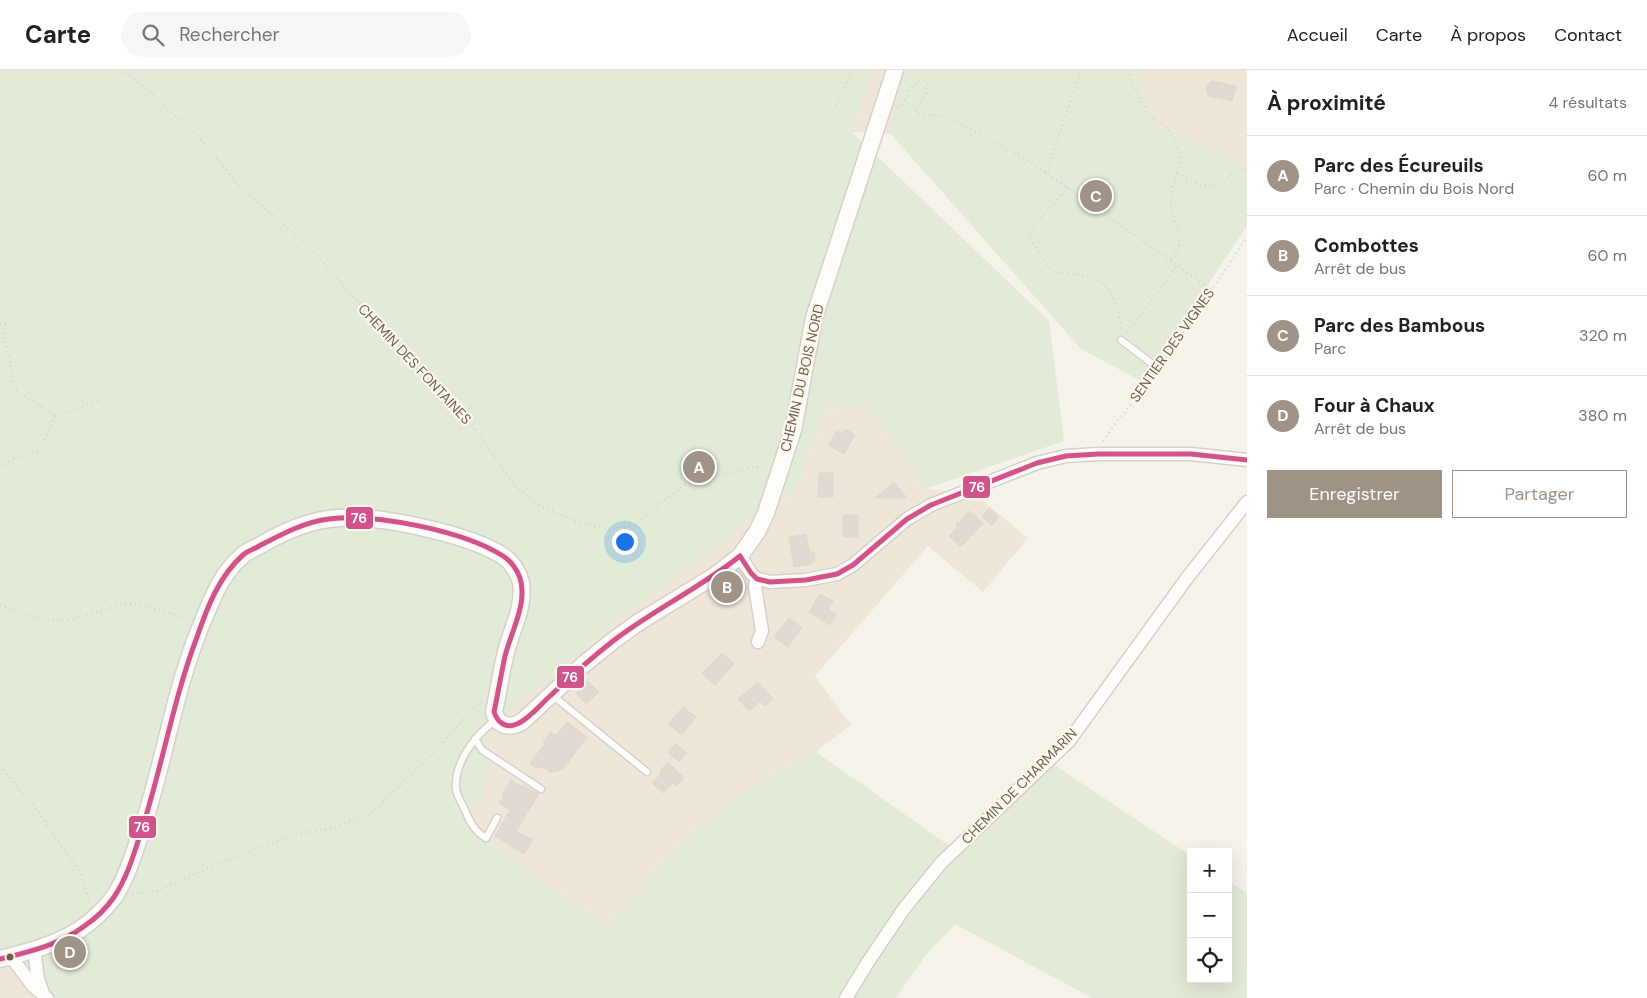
<!DOCTYPE html>
<html lang="fr">
<head>
<meta charset="utf-8">
<style>
	body { margin:0; font-family:"DM Sans",sans-serif; background:#f6f6f6; color:#202124 }
	.controls { position:absolute; right:15px; bottom:15px; display:grid; overflow:hidden; border-radius:0px; box-shadow:0 5px 20px #0002 }
	.controls button { width:45px; height:45px; display:grid; place-items:center; padding:0; border:0; border-bottom:1px solid #e0e0e0; background:#fff; color:#202124; font:25px sans-serif }
	.you { position:absolute; left:624px; top:471px; width:18px; height:18px; margin:-12px; border:4px solid #fff; border-radius:50%; background:#1a73e8; box-shadow:0 0 0 8px #1a73e833 }
	.badge { display:grid; place-items:center; width:32px; height:32px; border-radius:50%; background:#9f9286; color:#fff; font-size:16px; font-weight:700 }
	.pin { position:absolute; translate:-50% -50%; border:2px solid #fff; box-shadow:0 1px 5px #0006 }
	.list { margin:0; padding:0; list-style:none }
	h2 { display:flex; justify-content:space-between; align-items:center; height:65px; margin:0; padding:0 20px; font-size:21px }
	h2 small { font-size:16px; font-weight:400; color:#757577 }
	.list li { display:grid; grid-template-columns:32px 1fr auto; gap:15px; align-items:center; box-sizing:border-box; height:80px; padding:0 20px; border-top:1px solid #e0e0e0 }
	.list b { display:block; font-size:19px; white-space:nowrap }
	.list p { margin:0; font-size:16px; white-space:nowrap; color:#757577 }
	.list em { font-size:16px; font-style:normal; color:#757577 }
	.actions { display:flex; gap:10px; padding:15px 20px }
	.actions a { flex:1; padding:11px 0; border:1px solid #9f9286; border-radius:0px; text-align:center; font-size:18px; color:#9f9286 }
	.actions .main { background:#9f9286; color:#fff }
	.icon { flex:none; width:28px; height:28px; fill:none; stroke:currentColor; stroke-width:2; stroke-linecap:round; stroke-linejoin:round }
	.map { position:relative; flex:none; width:1247px; height:928px; overflow:hidden }
	header { display:flex; align-items:center; gap:30px; box-sizing:border-box; height:70px; padding:0 25px; background:#fff; border-bottom:1px solid #e0e0e0 }
	header strong { font-size:24px }
	nav { display:flex; gap:28px; margin-inline-start:auto; font-size:18px }
	.search { width:350px; height:45px; background:#f6f6f6; display:flex; align-items:center; gap:12px; box-sizing:border-box; padding:0 18px; border-radius:28px; color:#757577; font-size:19px }
	main { display:flex }
	aside { flex:1; background:#fff }
	.map>svg:first-child { display:block }
	.residential { fill:#eee6d9 }
	.green { fill:#e1ebd7 }
	.building { fill:#dfd9d1; stroke:#ded7ce }
	.lines { fill:none; stroke-linecap:round; stroke-linejoin:round }
	.service-casing { stroke:#d5d0ca; stroke-width:9 }
	.minor-casing { stroke:#d5d0ca; stroke-width:15 }
	.tertiary-casing { stroke:#d5d0ca; stroke-width:19 }
	.path { stroke:#d6d1cb; stroke-width:2; stroke-dasharray:1 4; stroke-linecap:butt }
	.service { stroke:#fefdfc; stroke-width:6 }
	.minor { stroke:#fefdfc; stroke-width:12 }
	.tertiary { stroke:#fefdfc; stroke-width:16 }
	.bus-1-casing { stroke:#fdf8ed; stroke-width:9 }
	.bus-1 { stroke:#d2528b; stroke-width:5 }
	.bus-dot { fill:#705e4f; stroke:#fdf8ed; stroke-width:2 }
	.labels { text-anchor:middle; dominant-baseline:central; stroke-width:4.5; stroke-linejoin:round; paint-order:stroke }
	.street-label { font-size:14px; fill:#705e4f; stroke:#fdf8ed }
	.line-badge { stroke:#fdf8ed; stroke-width:2 }
	.badge-label { font-size:14px; text-anchor:middle; font-weight:bold; fill:#fff }
</style>
</head>
<body>
<header>
<strong>Carte</strong>
<div class="search"><svg class="icon" aria-label="search" viewBox="0 0 24 24"><circle cx="10" cy="10" r="6"/><path d="M15 15l6 6"/></svg>Rechercher</div>
<nav><a>Accueil</a><a>Carte</a><a>À propos</a><a>Contact</a></nav>
</header>
<main>
<div class="map">
<svg width="1247" height="928" viewBox="0 0 1247 928">
	<rect width="100%" height="100%" fill="#f6f3eb"/>
	<path class="residential" d="M872 0H1247V136L1133 73 852 62Z
		M867 335 925 419 973 423 1028 468 983 522 928 476 815 606 851 655 816 682 730 730 668 787 606 857 470 759 462 743 480 731 484 662 595 568 749 450 795 421 825 339Z
		M0 896 8 898 20 904 46 928H0Z"/>
	<path class="green" d="M0 0H872L852 62 1049 251 1064 371 925 419 867 335 825 339 795 421 749 450 596 568 484 662 492 693 480 731 462 743 470 759 606 857 668 787 730 730 816 682 961 784 1053 694 1191 786V909H1228V811L1247 823V928H1092L955 854 925 886 896 928H46C32 916 19 898 0 896Z
		M904 0H1137L1145 24 1159 57 1247 95V156L1143 312 1081 279 890 63Z"/>
	<path class="building" d="M1212 11 1236 16 1232 31 1209 26 1206 21 1208 14Z
		M846 359 855 365 844 384 828 375 837 361 843 364Z
		M819 403H833V427H818Z
		M894 412 907 428H875Z
		M989 438 999 447 992 455 982 447Z
		M969 441 983 453 961 477 949 466 957 458 956 453H959Z
		M843 445H858V467H843Z
		M806 464 809 482H814L815 491 811 492V494L794 497 789 467Z
		M820 524 833 531 828 540 836 544 830 555 809 542Z
		M789 548 802 558 788 577 774 567Z
		M722 583 734 594 715 615 702 603Z
		M588 611 599 622 586 634 576 623Z
		M758 612 773 629 765 636 760 631 749 641 738 629Z
		M683 637 696 647 682 665 668 654Z
		M567 652 587 667 562 700 550 702 544 697 536 698 530 693 545 674 543 672 551 662 556 666Z
		M676 674 687 683 679 692 668 682Z
		M668 692 684 708 676 716 673 713 663 723 652 713 661 704 659 702Z
		M511 710 522 717 523 715 539 724 516 761 533 770 524 784 495 766 510 740 499 733 504 726 502 725Z"/>
	<g class="lines">
		<defs>
			<path id="service" d="M1121 270 1159 299
				M552 625 647 702
				M496 650C475 665 454 692 456 719 457 726 462 734 465 740 470 752 474 761 486 768L497 748
				M475 669 482 680 541 719"/>
			<path id="minor" d="M740 486 751 503 757 509 763 510 770 512 806 510 837 504 853 495 907 449 931 435 1037 393 1066 386 1098 384H1191L1247 390
				M757 509 755 516 762 561 758 572
				M34 880 38 909 44 926
				M11 887 34 917 47 928
				M846 928 868 892 903 840 941 793 1069 671 1187 508 1247 432"/>
			<path id="tertiary" d="M0 889C28 882 55 875 79 860 91 852 105 839 114 827 123 814 133 787 138 771 163 701 172 627 200 558 211 532 220 504 243 485 247 481 254 479 259 476 284 461 309 450 338 448 379 445 469 464 503 486 511 491 519 503 521 513 525 538 510 562 505 586 501 604 498 623 494 642L497 650C505 658 514 657 523 651L583 595 614 570 639 552 716 505 740 486 757 462 766 443 793 360 814 248 895 0"/>
		</defs>
		<use href="#service" class="service-casing"/>
		<use href="#minor" class="minor-casing"/>
		<use href="#tertiary" class="tertiary-casing"/>
		<path class="path" d="M116 0 133 7 203 71 239 116 307 175 419 300 463 342 515 416 537 434 572 450 607 459 632 456 687 413 752 397 766 396
			M1128 0 1132 13 1148 44 1168 58 1181 86C1179 99 1171 118 1171 131 1170 154 1190 166 1171 189
			M836 36 852 0
			M898 38C910 31 907 10 924 10L928 14C928 24 919 31 916 41L918 44 946 46 1034 94 1212 220
			M1046 103 1081 0
			M1178 103 1199 115 1208 117 1221 114 1235 102 1247 99
			M1067 117 1052 136 1032 157 1030 164 1032 171 1051 201C1063 204 1075 203 1087 206 1113 213 1119 237 1121 262
			M0 253 6 254 2 267 8 282 15 319 55 346
			M1127 262 1177 196
			M1164 292 1247 167
			M1103 371 1117 351 1154 306
			M0 397 13 389 39 381 55 346 106 328
			M0 535 40 549 71 550 125 533 141 535 184 547H188
			M0 696 37 740 79 801 90 833
			M132 824 157 821 221 792 297 764 332 758 372 743 439 677 471 641 482 631"/>
		<use href="#service" class="service"/>
		<use href="#minor" class="minor"/>
		<use href="#tertiary" class="tertiary"/>
		<defs>
			<path id="bus-1" d="M740 486 751 503 757 509 770 512 806 510 837 504 853 495 907 449 931 435 1037 393 1066 386 1098 384H1191L1247 390
				M0 889C28 882 59 875 83 857 95 849 106 839 114 827 127 808 134 784 141 762 162 698 173 630 197 567 207 538 219 506 243 485 248 481 254 479 259 476 282 464 304 452 329 449 375 443 464 461 503 486 511 491 517 500 520 508 528 533 511 562 505 586 501 605 498 623 494 642 498 653 506 659 517 654 529 649 540 635 549 627 570 607 590 589 613 571 653 540 700 518 740 486"/>
		</defs>
		<use href="#bus-1" class="bus-1-casing"/>
		<use href="#bus-1" class="bus-1"/>
	</g>
	<circle class="bus-dot" cx="10" cy="887" r="4.5"/>
	<g class="labels">
		<g class="street-label">
			<text transform="translate(1172 275) rotate(-55)">SENTIER DES VIGNES</text>
			<text transform="translate(415 294) rotate(47)">CHEMIN DES FONTAINES</text>
			<text transform="translate(802 308) rotate(-77)">CHEMIN DU BOIS NORD</text>
			<text transform="translate(1019 716) rotate(-45)">CHEMIN DE CHARMARIN</text>
		</g>
	</g>
	<g class="line-badge">
		<rect x="962" y="405" width="29" height="24" rx="5" fill="#d2528b"/>
		<rect x="345" y="436" width="29" height="24" rx="5" fill="#d2528b"/>
		<rect x="556" y="595" width="29" height="24" rx="5" fill="#d2528b"/>
		<rect x="128" y="745" width="29" height="24" rx="5" fill="#d2528b"/>
	</g>
	<g class="badge-label">
		<text x="977" y="422">76</text>
		<text x="359" y="453">76</text>
		<text x="570" y="612">76</text>
		<text x="142" y="762">76</text>
	</g>
</svg>
<div class="controls">
<button>+</button>
<button>−</button>
<button><svg class="icon" aria-label="locate" viewBox="0 0 24 24"><circle cx="12" cy="12" r="6"/><path d="M12 2v4M12 18v4M2 12h4M18 12h4"/></svg></button>
</div>
<div class="you"></div>
<div class="pin badge" style="left:699px;top:397px">A</div>
<div class="pin badge" style="left:727px;top:517px">B</div>
<div class="pin badge" style="left:1096px;top:126px">C</div>
<div class="pin badge" style="left:70px;top:882px">D</div>
</div>
<aside>
<h2>À proximité<small>4 résultats</small></h2>
<ul class="list">
<li><span class="badge">A</span><div><b>Parc des Écureuils</b><p>Parc · Chemin du Bois Nord</p></div><em>60 m</em></li>
<li><span class="badge">B</span><div><b>Combottes</b><p>Arrêt de bus</p></div><em>60 m</em></li>
<li><span class="badge">C</span><div><b>Parc des Bambous</b><p>Parc</p></div><em>320 m</em></li>
<li><span class="badge">D</span><div><b>Four à Chaux</b><p>Arrêt de bus</p></div><em>380 m</em></li>
</ul>
<div class="actions"><a class="main">Enregistrer</a><a>Partager</a></div>
</aside>
</main>
</body>
</html>
